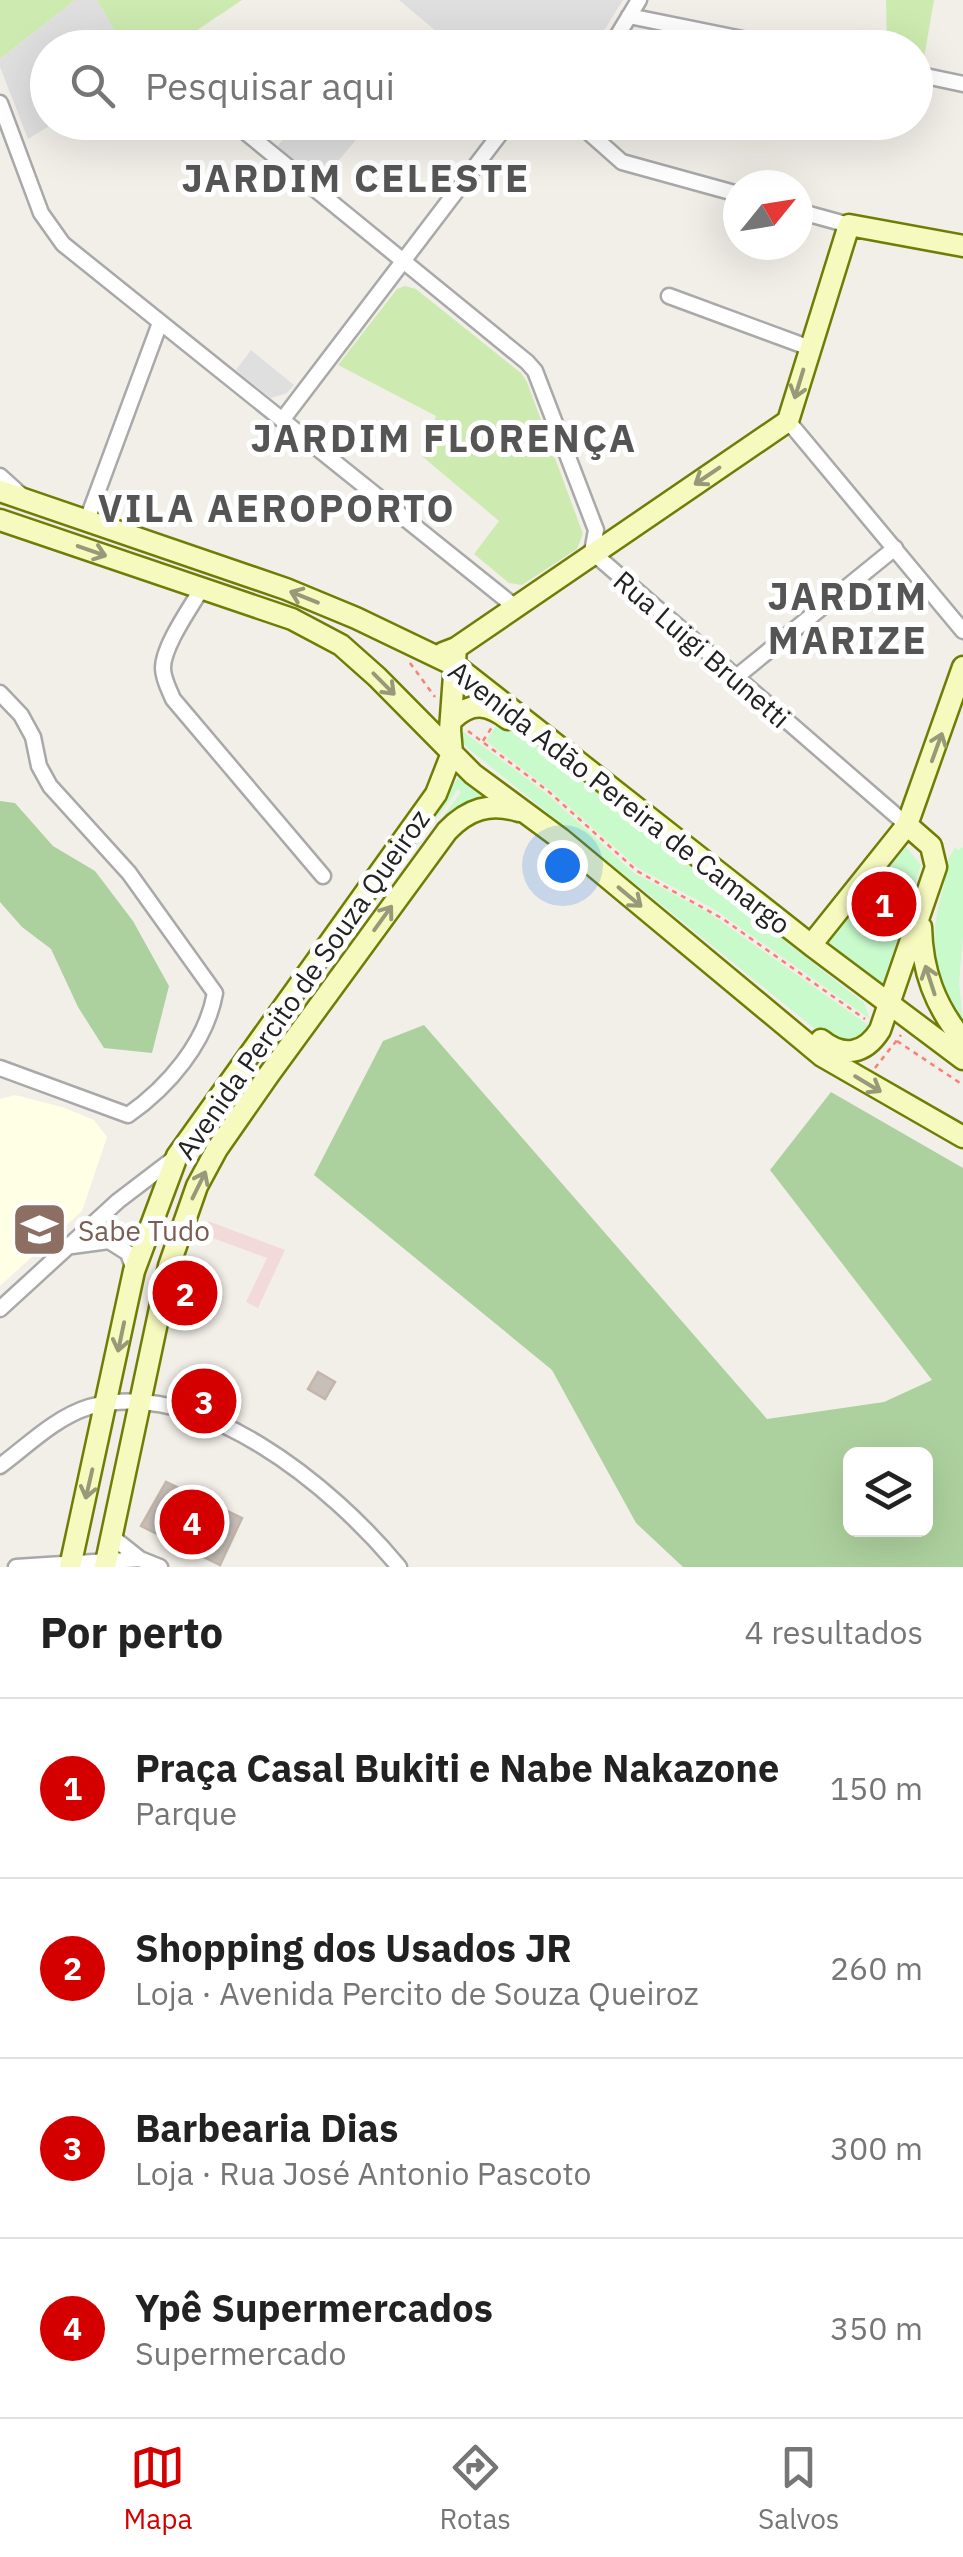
<!DOCTYPE html>
<html lang="pt">
<head>
<meta charset="utf-8">
<style>
	body { margin:0; font-family:"IBM Plex Sans",sans-serif; background:#f2f2f2; color:#222 }
	.controls { position:absolute; right:30px; bottom:30px; display:grid; overflow:hidden; border-radius:15px; box-shadow:0 10px 40px #0002 }
	.controls button { width:90px; height:90px; display:grid; place-items:center; padding:0; border:0; border-bottom:2px solid #e0e0e0; background:#fff; color:#222; font:50px sans-serif }
	.compass { position:absolute; left:723px; top:170px; width:90px; height:90px; border-radius:50%; background:#fff; box-shadow:0 10px 40px #0002; rotate:60deg }
	.you { position:absolute; left:562px; top:865px; width:35px; height:35px; margin:-25px; border:8px solid #fff; border-radius:50%; background:#1a73e8; box-shadow:0 0 0 15px #1a73e833 }
	.badge { display:grid; place-items:center; width:65px; height:65px; border-radius:50%; background:#d40000; color:#fff; font-size:32px; font-weight:700 }
	.pin { position:absolute; translate:-50% -50%; border:5px solid #fff; box-shadow:0 2px 10px #0006 }
	.list { margin:0; padding:0; list-style:none }
	h2 { display:flex; justify-content:space-between; align-items:center; height:130px; margin:0; padding:0 40px; font-size:42px }
	h2 small { font-size:32px; font-weight:400; color:#767676 }
	.list li { display:grid; grid-template-columns:65px 1fr auto; gap:30px; align-items:center; box-sizing:border-box; height:180px; padding:0 40px; border-top:2px solid #e0e0e0 }
	.list b { display:block; font-size:38px; white-space:nowrap }
	.list p { margin:0; font-size:32px; white-space:nowrap; color:#767676 }
	.list em { font-size:32px; font-style:normal; color:#767676 }
	.icon { flex:none; width:55px; height:55px; fill:none; stroke:currentColor; stroke-width:2; stroke-linecap:round; stroke-linejoin:round }
	.map { position:relative; flex:none; width:963px; height:1567px; overflow:hidden }
	.search { position:absolute; background:#fff; box-shadow:0 10px 40px #0002; left:30px; right:30px; top:30px; height:110px; display:flex; align-items:center; gap:25px; box-sizing:border-box; padding:0 35px; border-radius:55px; color:#767676; font-size:38px }
	.sheet { height:850px; background:#fff }
	nav { display:flex; justify-content:space-around; align-items:center; box-sizing:border-box; height:140px; border-top:2px solid #e0e0e0; background:#fff; font-size:28px; color:#767676 }
	nav a { display:grid; justify-items:center; gap:5px }
	nav .on { color:#d40000 }
	.map>svg:first-child { display:block }
	.residential { fill:#e0dfdf }
	.commercial { fill:#f2dad9 }
	.education { fill:#ffffe5 }
	.grass { fill:#cdebb0 }
	.forest { fill:#add19e; fill-rule:evenodd }
	.park { fill:#c8facc }
	.building { fill:#c7bfb8; stroke:#c4b6ab; stroke-width:2.5 }
	.lines { fill:none; stroke-linecap:round; stroke-linejoin:round }
	.street-casing { stroke:#a9a9a9; stroke-width:19 }
	.secondary-casing { stroke:#707d05; stroke-width:25 }
	.path { stroke:#fa8072; stroke-width:2.5; stroke-dasharray:5 5; stroke-linecap:butt }
	.street { stroke:#fff; stroke-width:14 }
	.secondary { stroke:#f7fabf; stroke-width:20 }
	.oneway { stroke:#979978 }
	.labels { text-anchor:middle; dominant-baseline:central; stroke-width:10; stroke-linejoin:round; paint-order:stroke }
	.street-label { font-size:28px; fill:#222; stroke:#fff }
	.education-label { font-size:28px; fill:#785e54; stroke:#fff; text-anchor:start }
	.district-label { font-size:38px; font-weight:bold; letter-spacing:2.5px; fill:#555; stroke:#fff }
</style>
</head>
<body>
<div class="map">
<svg width="963" height="1567" viewBox="0 0 963 1567">
	<rect width="100%" height="100%" fill="#f2efe9"/>
	<path class="residential" d="M75 0H97L125 47 48 48V122L54 123 28 139 0 67V59Z
		M399 0H623L593 48 455 47Z
		M297 123H370L318 185 275 149Z
		M251 350 294 385 287 393 271 398 236 370Z"/>
	<path class="commercial" d="M208 1221 285 1250 258 1308 246 1302 267 1258 202 1234Z"/>
	<path class="education" d="M15 1095 62 1107 94 1120 107 1137 82 1211 0 1286V1099Z"/>
	<path class="grass" d="M0 0H75L0 59Z
		M97 0H242L172 47 125 48Z
		M886 0H934L923 64 916 62V48L887 47Z
		M405 286 416 289 521 373 527 382 583 534 577 549 522 585 509 583 474 554 499 521 423 457 436 416 338 365 397 289Z"/>
	<path class="forest" d="M0 801 15 803 53 846 95 871 133 921 169 986 152 1053 104 1048 78 1007 51 949 22 927 0 902Z
		M424 1025 767 1419 884 1402 932 1380 770 1170 831 1092 963 1168V1567H683L636 1523 552 1370 314 1175 383 1041ZM850 1454H926V1530H850Z"/>
	<path class="park" d="M501 718 864 1003 870 1019 714 909 638 868 549 789 486 741Z
		M461 730 546 793 634 873 709 913 868 1025 859 1042 830 1041 465 746 460 736Z
		M460 775 488 795 455 808 443 820 319 990 461 792 458 789 313 987Z
		M906 847 921 865 883 984 827 943Z
		M955 847 958 850 963 847V938L959 982 963 1022C929 979 929 935 944 885 946 880 944 874 945 869 946 862 952 853 955 847Z"/>
	<path class="building" d="M318 1372 335 1382 325 1399 308 1389Z
		M166 1482 242 1518 220 1565 141 1526Z"/>
	<g class="lines">
		<defs>
			<path id="street" d="M629 16 786 48
				M610 48 639 0
				M916 74 963 84
				M0 103 41 213 63 244 514 606
				M233 122 527 362 535 371 596 530 592 552 907 825
				M584 122 587 131 622 162 738 194
				M798 211 849 225
				M669 296 810 348
				M283 419 509 122
				M788 421 963 631
				M0 476 20 494
				M87 520 160 323
				M202 588C191 607 163 646 163 668 163 679 169 689 173 699L323 876
				M735 678 895 548
				M0 693 21 715 33 737 39 766 50 786 129 873 215 993C206 1043 168 1087 128 1115L0 1068
				M72 1246 109 1241 128 1253 134 1270
				M0 1309 118 1201 177 1156
				M0 1466C27 1446 56 1417 89 1407 200 1376 333 1487 399 1567
				M140 1559 160 1567
				M16 1567 140 1559 111 1536"/>
			<path id="secondary" d="M0 491 286 589 356 618 456 666 811 945 963 1059
				M0 520 292 619 341 645 377 677 473 774 561 839 822 1056 963 1137
				M443 653 456 648 788 421 849 225 963 246
				M453 719C472 701 488 704 508 719
				M921 927C922 971 935 1006 963 1040
				M811 945 907 825 963 667
				M821 1040C843 1058 865 1054 880 1030L936 867 931 846 907 825
				M70 1567 134 1271 177 1156 436 794 452 753 450 730 456 648
				M105 1567 169 1266 197 1186 217 1149 270 1073 447 831C468 809 490 802 519 811"/>
		</defs>
		<use href="#street" class="street-casing"/>
		<use href="#secondary" class="secondary-casing"/>
		<path class="path" d="M410 663 435 697
			M468 731 548 791 637 871 723 919 865 1019
			M483 741 492 727
			M897 1041 963 1085
			M875 1068 901 1035"/>
		<use href="#street" class="street"/>
		<use href="#secondary" class="secondary"/>
	</g>
	<defs><path id="oneway-shaft" d="M-6 0H5M1.5-3L5.5 0L1.5 3" fill="none" stroke-width="1.6" stroke-linecap="round" stroke-linejoin="round" transform="scale(2.5)"/></defs>
	<g class="oneway">
		<use href="#oneway-shaft" transform="translate(799 384) rotate(107)"/>
		<use href="#oneway-shaft" transform="translate(707 476) rotate(146)"/>
		<use href="#oneway-shaft" transform="translate(92 551) rotate(19)"/>
		<use href="#oneway-shaft" transform="translate(304 597) rotate(-158)"/>
		<use href="#oneway-shaft" transform="translate(384 684) rotate(45)"/>
		<use href="#oneway-shaft" transform="translate(937 747) rotate(-70)"/>
		<use href="#oneway-shaft" transform="translate(630 897) rotate(40)"/>
		<use href="#oneway-shaft" transform="translate(383 918) rotate(-54)"/>
		<use href="#oneway-shaft" transform="translate(930 980) rotate(-108)"/>
		<use href="#oneway-shaft" transform="translate(868 1084) rotate(31)"/>
		<use href="#oneway-shaft" transform="translate(199 1185) rotate(-64)"/>
		<use href="#oneway-shaft" transform="translate(121 1337) rotate(102)"/>
		<use href="#oneway-shaft" transform="translate(89 1484) rotate(103)"/>
	</g>
	<defs>
		<symbol id="school-square" viewBox="-11 -11 22 22"><rect x="-9" y="-9" width="18" height="18" rx="4" fill="#8d6e63" stroke="#fff"/><path d="M0-5L7-2L0 1L-7-2ZM-4 1L0 2.5L4 1V4Q0 6-4 4Z" fill="#fff"/></symbol>
	</defs>
	<g fill-rule="evenodd">
		<use href="#school-square" x="8" y="1198" width="63" height="63"/>
	</g>
	<g class="labels">
		<g class="street-label">
			<text transform="translate(702 649) rotate(41)">Rua Luigi Brunetti</text>
			<text transform="translate(620 797) rotate(38)">Avenida Adão Pereira de Camargo</text>
			<text transform="translate(302 984) rotate(-55)">Avenida Percito de Souza Queiroz</text>
		</g>
		<g class="education-label">
			<text x="78" y="1230">Sabe Tudo</text>
		</g>
		<g class="district-label">
			<text x="356" y="177">JARDIM CELESTE</text>
			<text x="444" y="437">JARDIM FLORENÇA</text>
			<text x="277" y="507">VILA AEROPORTO</text>
			<text x="848" y="595">JARDIM<tspan x="848" dy="44">MARIZE</tspan></text>
		</g>
	</g>
</svg>
<div class="controls">
<button><svg class="icon" aria-label="layers" viewBox="0 0 24 24"><path d="M12 4l9 5-9 5-9-5zM3 14l9 5 9-5"/></svg></button>
</div>
<svg class="compass" viewBox="-18 -18 36 36"><path d="M0-13l5 13h-10z" fill="#e53935"/><path d="M0 13l5-13h-10z" fill="#767676"/></svg>
<div class="you"></div>
<div class="pin badge" style="left:884px;top:904px">1</div>
<div class="pin badge" style="left:185px;top:1293px">2</div>
<div class="pin badge" style="left:204px;top:1401px">3</div>
<div class="pin badge" style="left:192px;top:1522px">4</div>
<div class="search"><svg class="icon" aria-label="search" viewBox="0 0 24 24"><circle cx="10" cy="10" r="6"/><path d="M15 15l6 6"/></svg>Pesquisar aqui</div>
</div>
<section class="sheet">
<h2>Por perto<small>4 resultados</small></h2>
<ul class="list">
<li><span class="badge">1</span><div><b>Praça Casal Bukiti e Nabe Nakazone</b><p>Parque</p></div><em>150 m</em></li>
<li><span class="badge">2</span><div><b>Shopping dos Usados JR</b><p>Loja · Avenida Percito de Souza Queiroz</p></div><em>260 m</em></li>
<li><span class="badge">3</span><div><b>Barbearia Dias</b><p>Loja · Rua José Antonio Pascoto</p></div><em>300 m</em></li>
<li><span class="badge">4</span><div><b>Ypê Supermercados</b><p>Supermercado</p></div><em>350 m</em></li>
</ul>
</section>
<nav>
<a class="on"><svg class="icon" aria-label="map" viewBox="0 0 24 24"><path d="M3 6l6-2 6 2 6-2v14l-6 2-6-2-6 2zM9 4v14M15 6v14"/></svg>Mapa</a>
<a><svg class="icon" aria-label="directions" viewBox="0 0 24 24"><path d="M12 3l9 9-9 9-9-9zM9 14v-3h6M13 9l2 2-2 2"/></svg>Rotas</a>
<a><svg class="icon" aria-label="saved" viewBox="0 0 24 24"><path d="M7 4h10v16l-5-4-5 4z"/></svg>Salvos</a>
</nav>
</body>
</html>
